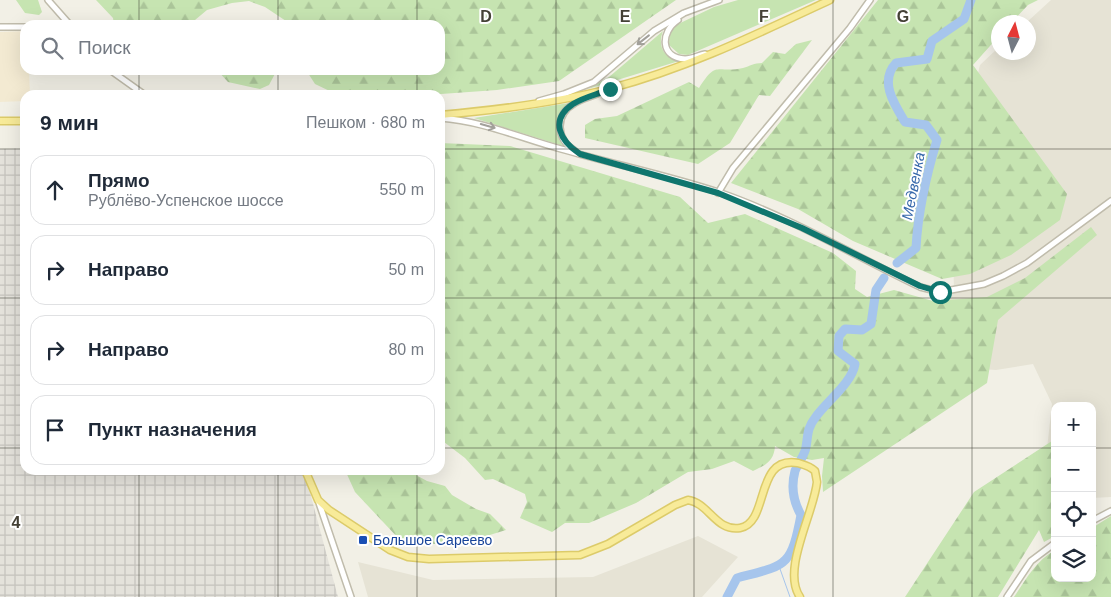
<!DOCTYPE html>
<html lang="ru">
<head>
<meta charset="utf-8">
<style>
	body { margin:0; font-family:Arial,sans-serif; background:#f2f2f3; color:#1f2937 }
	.controls { position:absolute; right:15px; bottom:15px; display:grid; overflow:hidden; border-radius:10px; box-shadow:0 5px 20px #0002 }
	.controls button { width:45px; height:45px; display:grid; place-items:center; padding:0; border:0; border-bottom:1px solid #e0e1e3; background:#fff; color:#1f2937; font:25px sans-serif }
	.compass { position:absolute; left:991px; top:15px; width:45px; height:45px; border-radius:50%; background:#fff; box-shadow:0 5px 20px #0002; rotate:6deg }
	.stop { position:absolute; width:15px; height:15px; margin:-11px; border:4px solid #0f766e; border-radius:50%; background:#fff }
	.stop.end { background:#0f766e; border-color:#fff; box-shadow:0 1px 5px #0008 }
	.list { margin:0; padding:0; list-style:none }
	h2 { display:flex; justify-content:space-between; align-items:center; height:65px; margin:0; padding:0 20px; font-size:21px }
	h2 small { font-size:16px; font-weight:400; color:#747a83 }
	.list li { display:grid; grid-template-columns:32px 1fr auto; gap:15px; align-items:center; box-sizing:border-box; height:70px; margin:0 10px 10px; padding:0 10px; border:1px solid #e0e1e3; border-radius:15px }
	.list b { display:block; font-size:19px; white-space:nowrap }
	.list p { margin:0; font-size:16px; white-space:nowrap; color:#747a83 }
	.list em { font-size:16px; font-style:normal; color:#747a83 }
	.icon { flex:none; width:28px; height:28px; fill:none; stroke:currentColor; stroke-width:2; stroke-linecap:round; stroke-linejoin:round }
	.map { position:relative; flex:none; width:1111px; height:597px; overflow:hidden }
	.search { position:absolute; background:#fff; box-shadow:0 5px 20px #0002; left:20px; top:20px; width:425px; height:55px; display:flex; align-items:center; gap:12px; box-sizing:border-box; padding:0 18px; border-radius:15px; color:#747a83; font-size:19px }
	.panel { position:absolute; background:#fff; box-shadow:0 5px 20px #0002; left:20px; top:90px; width:425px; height:385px; border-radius:15px }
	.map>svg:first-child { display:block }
	.residential { fill:#e6e3d5 }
	.commercial { fill:#f3ead2 }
	.industrial { fill:url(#industrial-grid) }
	.green { fill:#c6e4b1 }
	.forest { fill:url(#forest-firs) }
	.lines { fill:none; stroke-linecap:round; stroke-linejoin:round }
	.stream { stroke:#a6c5ec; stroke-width:1 }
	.river { stroke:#a6c5ec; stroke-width:9 }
	.minor-casing { stroke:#c0bcac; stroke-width:8 }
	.major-casing { stroke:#dccb6a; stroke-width:9 }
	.minor { stroke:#fff; stroke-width:5 }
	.major { stroke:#f8eb99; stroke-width:6 }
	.oneway { stroke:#a2a09a }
	.route { stroke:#0f766e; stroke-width:6 }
	.grid { fill:none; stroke:#444136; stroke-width:1; stroke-opacity:0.55 }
	.transit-dot { fill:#1a4fb4; stroke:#fff; stroke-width:2 }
	.labels { text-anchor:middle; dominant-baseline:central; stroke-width:4; stroke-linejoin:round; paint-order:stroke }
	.transit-label { font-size:14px; fill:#164399; stroke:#fff; text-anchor:start }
	.water-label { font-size:15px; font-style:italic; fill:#3567aa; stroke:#fff }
	.grid-label { font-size:16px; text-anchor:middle; font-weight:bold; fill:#444136; stroke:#fff; stroke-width:4; stroke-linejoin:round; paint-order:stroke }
</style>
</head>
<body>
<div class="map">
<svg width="1111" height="597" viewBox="0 0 1111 597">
	<defs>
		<pattern id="industrial-grid" width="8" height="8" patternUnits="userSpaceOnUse" patternTransform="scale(1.25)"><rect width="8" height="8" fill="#e4e2db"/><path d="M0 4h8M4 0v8" fill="none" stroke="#c5c3bd"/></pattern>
		<pattern id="forest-firs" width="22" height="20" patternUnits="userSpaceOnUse" patternTransform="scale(1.25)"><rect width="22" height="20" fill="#c6e4b1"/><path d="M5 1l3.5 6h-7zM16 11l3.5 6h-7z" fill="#abc599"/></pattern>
	</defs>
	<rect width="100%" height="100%" fill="#f2f0e6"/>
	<path class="residential" d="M1051 0H1111V497L1092 498V406H1055V489L1043 484 1052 404 1033 364 996 370 909 364 907 331 954 289 951 182 980 65 998 48V52H1028V22H1027Z
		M698 536 738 557 702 597H368L358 562 433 580 593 577Z"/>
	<path class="commercial" d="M25 31V70H29L30 95H25V101L0 102V32Z"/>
	<path class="industrial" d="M25 148V470H301L308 485 338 597H0V149Z"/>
	<path class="green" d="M16 0H38L42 12 39 15 25 13Z
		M738 0H816L688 55 679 54 669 45 670 30 674 26 714 7Z
		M663 31C657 46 664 58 679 61L588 89 609 77Z
		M569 103C554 115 552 131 563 146L474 118Z"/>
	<path class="forest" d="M96 0H676L559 81 497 90 427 95H338L315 84 306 70H440V25H292L265 7 249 1 232 3 207 10 189 25H114L113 18Z
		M878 0H1038L1028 5 1012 22H998V37L973 65 1067 194 1060 220 1011 255 970 274 942 279 853 241 798 209 731 183Z
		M812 40 770 96 759 95 730 143 698 164 585 138V125L595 119 617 116 689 82 699 88C717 59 717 74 743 68 750 66 754 63 762 63L773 52 785 54 796 44Z
		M217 70H277L269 85 260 89 228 82Z
		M440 143 510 146 680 197 708 223 745 214 833 253 856 271 855 289 867 297 894 290 933 301 987 297 1025 278 1091 227 1097 235 998 320 987 383 823 492 822 476 824 458 812 460 794 457 775 446C774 461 766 465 753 471L734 461 712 469 688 472 636 503 589 523H565L552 532 520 518 527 502 525 494 493 479 485 480 465 458 440 439Z
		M1055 439V536L1044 542 1039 530 998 597H905L974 492Z
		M345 470H407L427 481 445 486 452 495 476 509 490 514 506 530 467 542 433 544 399 539 355 492Z
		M1111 516V597H1014C1026 579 1036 561 1055 550V578H1092V528Z"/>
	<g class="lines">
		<path class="stream" d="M779 566 790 597"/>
		<path class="river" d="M897 263 916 248C918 211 926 176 937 140L926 125 905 122C894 104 879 81 896 63L927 59 932 41 964 19 971 0
			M727 597 737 578C786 565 791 568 801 515 793 501 791 486 795 471 798 463 805 455 806 447 808 436 807 428 815 418 826 402 852 383 855 364L838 351 839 336 845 329 862 330 871 324 876 290 884 278"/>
		<defs>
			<path id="minor" d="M48 0 70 25
				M678 20C660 32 660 58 685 59 692 59 699 55 705 54
				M0 27H25
				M110 70 145 95
				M539 101 564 94 594 82 654 31 684 13 719 0
				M440 118C483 121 520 138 561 149 613 164 666 175 718 192 788 216 853 255 920 287L940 292 984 284 1003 276 1027 263 1111 201
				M575 151C556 139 554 115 575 103 582 99 590 97 597 94
				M718 193 733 168 850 28 870 0
				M318 500 351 597
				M1092 521 1111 511
				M1007 597 1031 561 1055 543"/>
			<path id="major" d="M440 115C497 110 557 103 612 88 688 68 759 33 830 0
				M0 121H25
				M305 470 318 500 329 510 390 550 408 557 429 559 580 555 608 544 675 505 688 500C709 503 716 532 740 528 770 523 754 455 798 463 805 465 810 466 815 471L817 482C814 513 781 570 800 597"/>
		</defs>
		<use href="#minor" class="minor-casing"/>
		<use href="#major" class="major-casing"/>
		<use href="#minor" class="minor"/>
		<use href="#major" class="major"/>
	</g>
	<defs><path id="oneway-shaft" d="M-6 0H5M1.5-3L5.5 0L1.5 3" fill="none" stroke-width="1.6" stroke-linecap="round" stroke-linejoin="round" transform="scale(1.25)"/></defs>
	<g class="oneway">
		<use href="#oneway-shaft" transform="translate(643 40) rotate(142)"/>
		<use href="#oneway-shaft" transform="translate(488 126) rotate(16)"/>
	</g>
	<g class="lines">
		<path class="route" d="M610 89C599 94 584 97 573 104 549 120 560 141 580 154L718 193 802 228 920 286 940 292"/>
	</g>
	<path class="grid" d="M139 0V25M278 0V25M417 0V25M556 0V597M694 0V597M833 0V597M972 0V597M139 70V95M278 70V95M417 70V95M0 149H25M440 149H1111M0 298H25M440 298H1111M0 448H25M440 448H1055M1092 448H1111M139 470V597M278 470V597M417 470V597"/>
	<rect class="transit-dot" x="358" y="535" width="10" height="10" rx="2.5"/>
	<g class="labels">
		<g class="transit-label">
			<text x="373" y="540">Большое Сареево</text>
		</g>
		<g class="water-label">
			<text transform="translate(913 186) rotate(-79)">Медвенка</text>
		</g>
	</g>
	<g class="grid-label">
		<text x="486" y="22">D</text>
		<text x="625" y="22">E</text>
		<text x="764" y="22">F</text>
		<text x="903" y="22">G</text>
		<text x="16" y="528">4</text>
	</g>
</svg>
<div class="controls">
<button>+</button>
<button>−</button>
<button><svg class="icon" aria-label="locate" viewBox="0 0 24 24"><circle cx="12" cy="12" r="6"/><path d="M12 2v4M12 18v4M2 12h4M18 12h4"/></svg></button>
<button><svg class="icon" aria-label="layers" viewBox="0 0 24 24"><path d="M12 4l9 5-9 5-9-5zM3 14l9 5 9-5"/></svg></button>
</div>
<svg class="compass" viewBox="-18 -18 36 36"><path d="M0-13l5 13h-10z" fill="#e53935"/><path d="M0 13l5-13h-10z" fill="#747a83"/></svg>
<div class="stop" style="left:940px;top:292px"></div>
<div class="stop end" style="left:610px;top:89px"></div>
<div class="search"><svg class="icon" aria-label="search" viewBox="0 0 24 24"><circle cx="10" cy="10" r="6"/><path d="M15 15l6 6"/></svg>Поиск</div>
<section class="panel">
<h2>9 мин<small>Пешком · 680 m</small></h2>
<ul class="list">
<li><svg class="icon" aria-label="ahead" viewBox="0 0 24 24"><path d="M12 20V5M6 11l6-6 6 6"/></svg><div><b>Прямо</b><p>Рублёво-Успенское шоссе</p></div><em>550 m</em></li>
<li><svg class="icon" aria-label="right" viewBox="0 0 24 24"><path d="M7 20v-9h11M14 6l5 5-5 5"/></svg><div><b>Направо</b></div><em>50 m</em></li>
<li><svg class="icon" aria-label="right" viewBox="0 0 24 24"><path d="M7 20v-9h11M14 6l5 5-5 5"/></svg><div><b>Направо</b></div><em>80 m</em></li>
<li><svg class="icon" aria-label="arrive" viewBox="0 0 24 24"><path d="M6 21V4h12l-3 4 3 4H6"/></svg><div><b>Пункт назначения</b></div></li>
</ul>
</section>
</div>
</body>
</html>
